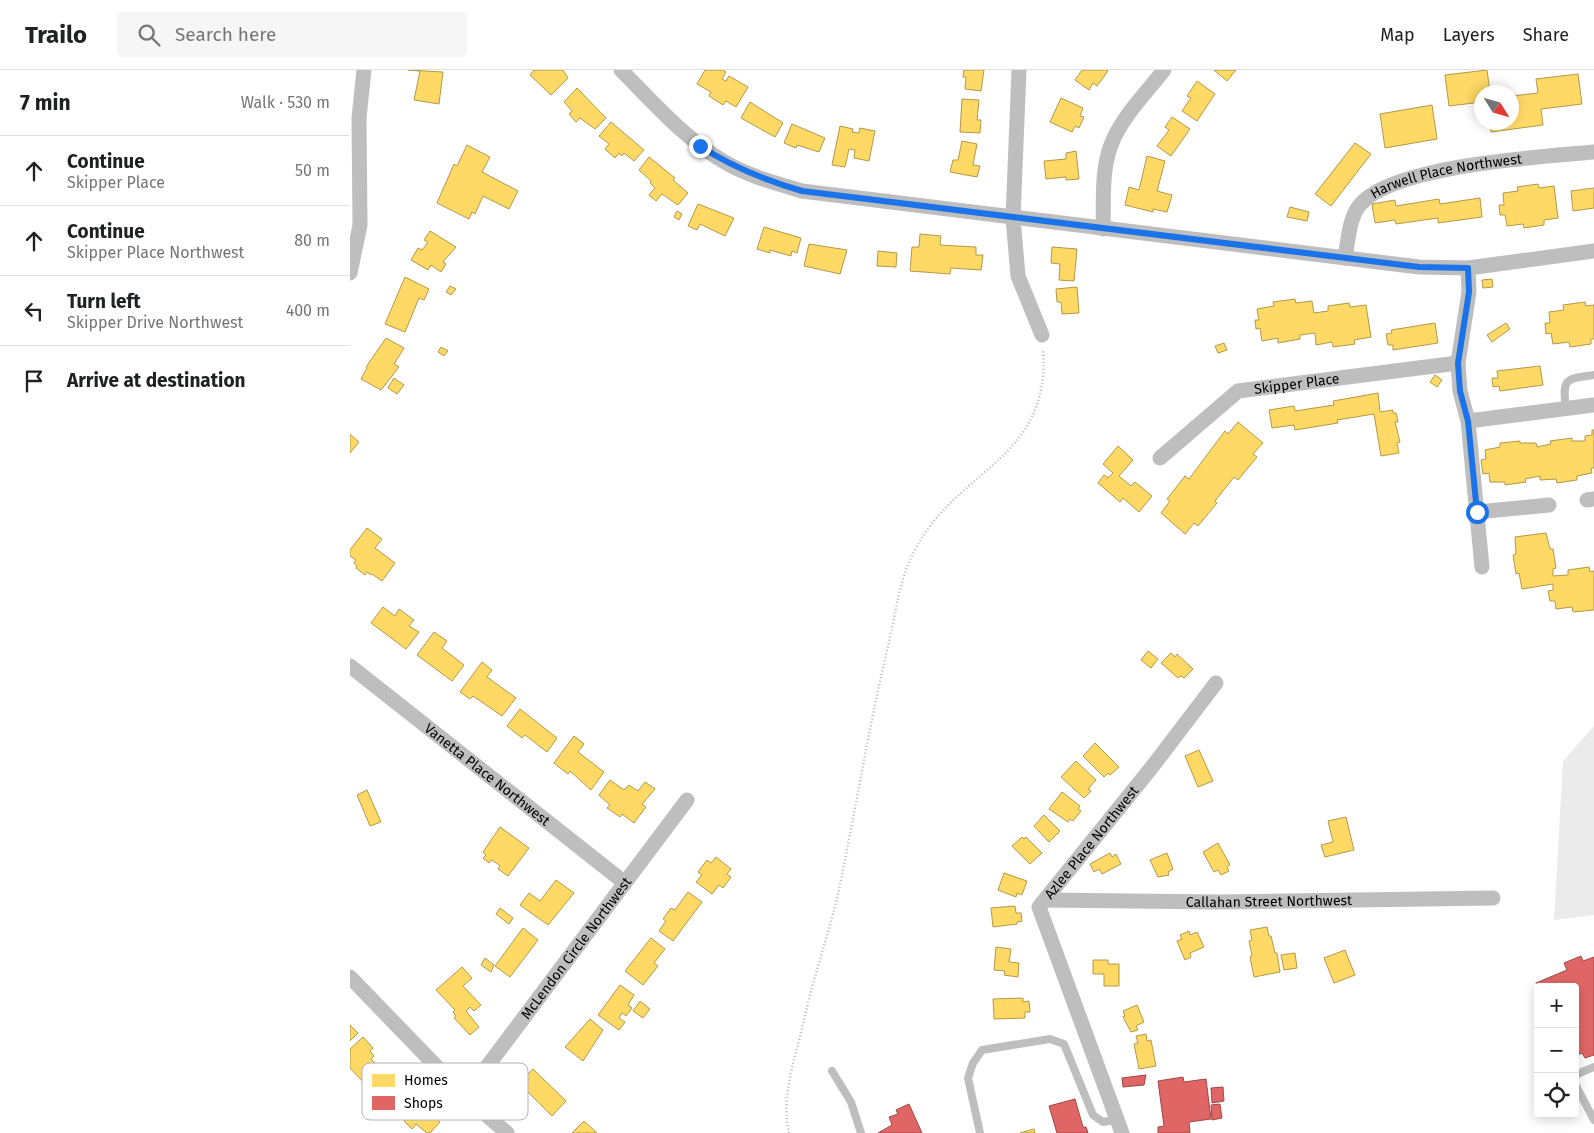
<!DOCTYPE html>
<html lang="en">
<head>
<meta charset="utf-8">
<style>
	body { margin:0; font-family:"Fira Sans",sans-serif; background:#f6f6f6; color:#202124 }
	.controls { position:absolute; right:15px; bottom:15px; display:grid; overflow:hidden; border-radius:5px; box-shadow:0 2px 12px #0003 }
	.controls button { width:45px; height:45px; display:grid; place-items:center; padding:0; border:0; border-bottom:1px solid #e0e0e0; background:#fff; color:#202124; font:25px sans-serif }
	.compass { position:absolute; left:1124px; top:15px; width:45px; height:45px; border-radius:50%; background:#fff; box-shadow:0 2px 12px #0003; rotate:127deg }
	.stop { position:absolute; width:15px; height:15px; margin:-11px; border:4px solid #1a73e8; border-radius:50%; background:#fff }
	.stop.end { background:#1a73e8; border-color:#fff; box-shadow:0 1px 5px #0008 }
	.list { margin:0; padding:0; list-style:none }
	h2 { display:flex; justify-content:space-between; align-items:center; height:65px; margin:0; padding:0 20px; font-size:21px }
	h2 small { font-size:16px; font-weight:400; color:#757577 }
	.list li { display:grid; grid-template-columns:32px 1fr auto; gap:15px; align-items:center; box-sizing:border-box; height:70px; padding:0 20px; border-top:1px solid #e0e0e0 }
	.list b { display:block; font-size:19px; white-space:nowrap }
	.list p { margin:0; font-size:16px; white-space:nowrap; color:#757577 }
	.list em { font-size:16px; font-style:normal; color:#757577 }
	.icon { flex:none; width:28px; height:28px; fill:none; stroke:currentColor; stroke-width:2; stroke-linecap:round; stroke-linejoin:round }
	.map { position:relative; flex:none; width:1244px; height:1063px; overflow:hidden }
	header { display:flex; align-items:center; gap:30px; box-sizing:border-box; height:70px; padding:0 25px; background:#fff; border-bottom:1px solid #e0e0e0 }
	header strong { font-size:24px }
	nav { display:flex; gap:28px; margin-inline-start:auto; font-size:18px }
	.search { width:350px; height:45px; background:#f6f6f6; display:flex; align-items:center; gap:12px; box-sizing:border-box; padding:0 18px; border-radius:5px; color:#757577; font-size:19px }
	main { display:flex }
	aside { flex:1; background:#fff }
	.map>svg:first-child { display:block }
	.green { fill:#ebebeb }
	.homes { fill:#ffd966; stroke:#b29847 }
	.shops { fill:#e06666; stroke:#9d4747 }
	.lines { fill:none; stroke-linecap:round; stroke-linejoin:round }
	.path { stroke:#b9b9b9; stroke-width:2.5; stroke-dasharray:1 2.5; stroke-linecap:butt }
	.service { stroke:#bebebe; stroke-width:8 }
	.minor { stroke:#bebebe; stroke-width:15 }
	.route { stroke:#1a73e8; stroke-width:6 }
	.labels { text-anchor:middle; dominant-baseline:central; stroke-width:5; stroke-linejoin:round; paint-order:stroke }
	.street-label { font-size:14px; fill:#000; stroke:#fff }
	.key { fill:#fff; stroke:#b2b2b2; stroke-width:1 }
	.key-label { font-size:14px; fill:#000 }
</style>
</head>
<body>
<header>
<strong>Trailo</strong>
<div class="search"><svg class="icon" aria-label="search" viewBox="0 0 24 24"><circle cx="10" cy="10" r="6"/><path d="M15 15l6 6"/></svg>Search here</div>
<nav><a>Map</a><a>Layers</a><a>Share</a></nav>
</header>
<main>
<aside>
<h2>7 min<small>Walk · 530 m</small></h2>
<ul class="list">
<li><svg class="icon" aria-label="ahead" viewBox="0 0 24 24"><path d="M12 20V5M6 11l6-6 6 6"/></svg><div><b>Continue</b><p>Skipper Place</p></div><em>50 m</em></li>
<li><svg class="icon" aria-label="ahead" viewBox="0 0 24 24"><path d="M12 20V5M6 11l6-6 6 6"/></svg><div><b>Continue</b><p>Skipper Place Northwest</p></div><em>80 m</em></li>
<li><svg class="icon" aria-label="left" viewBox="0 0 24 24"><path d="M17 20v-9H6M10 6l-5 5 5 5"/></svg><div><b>Turn left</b><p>Skipper Drive Northwest</p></div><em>400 m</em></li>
<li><svg class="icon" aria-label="arrive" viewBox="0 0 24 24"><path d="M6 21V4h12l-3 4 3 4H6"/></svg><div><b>Arrive at destination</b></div></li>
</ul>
</aside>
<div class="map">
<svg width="1244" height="1063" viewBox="0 0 1244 1063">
	<rect width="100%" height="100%" fill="#fff"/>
	<path class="green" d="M1244 656V845L1204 850 1213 691Z"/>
	<path class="homes" d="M58 0 93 2 89 34 64 30 70 1Z
		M184 0H213L218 8 201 25 180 5Z
		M355 0H373L376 2 372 9 376 11 379 6 398 17 386 37 376 31 373 35 359 26 361 22 347 14Z
		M614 0H634L631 21 615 19 616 7H613Z
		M732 0H757L758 1 747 16 743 13 739 20 725 10Z
		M864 0H886L877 11Z
		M1137 0 1140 22H1132V32L1099 36 1095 5Z
		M1228 4 1232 34 1191 39 1193 55 1141 62 1140 52H1162V26L1188 23 1186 9Z
		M847 11 865 24 847 51 832 41 841 28 837 26Z
		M227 18 256 48 245 59 230 48 226 52 219 44 222 41 214 32Z
		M711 28 733 38 730 46 734 47 729 58 725 56 722 62 700 52Z
		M612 29 629 30 627 50H631L630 63 610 62Z
		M400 32 433 53 425 67 391 48Z
		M1082 35 1087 69 1035 78 1030 44Z
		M822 47 840 59 821 86 807 76 819 60 815 57Z
		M261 52 294 80 284 91 274 83 272 86 269 83 265 88 255 79 259 74 249 66Z
		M442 54 475 68 469 82 447 75 446 78 434 73Z
		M490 56 503 59 502 62 509 63 510 58 525 61 519 91 504 88 505 80 499 79 495 97 482 95Z
		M612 71 627 74 623 95 630 96 627 107 600 102 603 90H608Z
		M1005 73 1021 84 981 136 965 124Z
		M117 75 140 87 132 102 168 121 159 139 133 126 125 144 122 142 119 149 87 133 104 94 107 96Z
		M726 81 729 109 716 110V107L696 109 694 91 716 89V83Z
		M797 86 815 91 807 121 822 125 817 142 803 139V142L775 135 779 117 789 120Z
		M299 87 325 108 323 110 338 123 328 135 312 124 306 131 299 125 305 118 300 113 301 111 289 100Z
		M1188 114 1189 118 1204 116 1208 148 1194 150V155L1174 158 1173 154 1157 156 1155 145H1150L1149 135H1154L1153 123 1168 121 1167 117Z
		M1244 118V138L1223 141 1221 121Z
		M1130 128 1132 147 1088 153V148L1046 154 1045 150 1025 153 1022 134 1045 130 1046 136 1089 129 1090 134Z
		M348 134 384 148 375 166 350 154 347 160 338 156Z
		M940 137 959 142 957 151 937 147Z
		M327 141 332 144 329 150 324 147Z
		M414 157 451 168 447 183 442 181 441 186 420 180V183L407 179Z
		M80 161 106 177 93 192 96 194 91 202 81 195 78 200 61 190 68 178 72 180 76 175 78 172 74 170Z
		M570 164 591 166 590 175 626 177V185H633L631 200 601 198 600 204 560 201 562 177H569Z
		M459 174 497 180 490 204 454 196Z
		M702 177 727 179 724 211 709 210 710 194 701 193Z
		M528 181 547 183 546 197 527 196Z
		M55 207 79 219 74 230 69 228 55 262 35 254Z
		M1142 209 1143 217 1133 218 1132 210Z
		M100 216 106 219 101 225 96 222Z
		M727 217 729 243 712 244 711 232H707L706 219Z
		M945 229 946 233 962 231 964 243 978 241V236L999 233 1000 237 1016 235 1021 267 1004 270 1005 274 983 277 982 272 966 275 965 263 950 265V269L928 273V268L912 271 910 258 906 259 905 250H909L907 239 924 236 923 232Z
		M1235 232 1236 236 1244 235V269H1241V274L1220 277 1219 272 1203 274 1201 263 1196 264 1195 253H1200L1199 242 1214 240 1213 235Z
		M1085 253 1088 273 1043 280V275H1038L1036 264 1042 263 1041 260Z
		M1156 253 1160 259 1142 272 1137 265Z
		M36 268 54 278 44 294 49 297 31 320 11 309 17 298 16 297Z
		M874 273 877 280 868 283 865 276Z
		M91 277 98 281 94 286 88 282Z
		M1190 296 1193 315 1150 321 1149 316 1143 317 1142 308H1148L1147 301Z
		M1085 305 1092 310 1087 317 1080 312Z
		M44 308 54 315 47 324 38 318Z
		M1028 323 1030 342 1043 340V343H1046L1048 352H1045L1050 372 1047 373 1049 383 1031 386 1024 344 987 350 988 353 945 360 944 355 922 358 919 340 944 336 945 341 984 335 983 331Z
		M888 352 913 373 903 384 907 387 888 410 884 407 865 431 867 433 848 456 844 453 835 464 811 443 820 431 817 429 835 406 839 409 875 361 878 364Z
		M1242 360H1244V398H1241L1242 403 1227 406V410L1207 413 1206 409 1190 410V406L1175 409 1176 412 1155 415V412H1140L1139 403 1133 404 1131 390 1136 389 1135 380 1150 377V373L1170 371V373H1186L1187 377 1201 374 1200 371 1222 368V371H1235V366L1242 365Z
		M0 364 9 372 0 383Z
		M768 376 783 390 769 406 781 416 785 412 802 426 789 442 773 428 770 432 748 413 754 405 758 408 763 403 753 394Z
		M17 458 32 469 25 478 45 493 32 511 22 504 21 505 17 502 15 505 6 498 7 496 4 493 6 490 0 486V480Z
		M1196 463 1200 479H1203L1206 498 1203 499V506L1218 505V500L1239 497 1240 502 1244 501V540L1223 542 1222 537 1206 539 1205 531H1200L1198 521 1203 520V514L1172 519 1169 503 1166 504 1163 485 1166 484 1165 467Z
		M33 537 45 546 49 539 64 550 59 556 69 562 56 579 21 553Z
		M84 562 97 571 92 578 114 595 102 611 67 585Z
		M798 581 808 589 801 598 791 590Z
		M821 583 825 587 827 584 843 599 834 608 831 606 828 608 811 593Z
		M132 592 142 600 137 607 166 628 152 646 123 626 120 629 110 622Z
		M170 639 207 668 197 682 175 665 172 668 157 656Z
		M224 666 234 674 228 682 254 702 241 720 220 701 218 704 204 693Z
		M745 673 769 697 760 705 758 703 754 707 733 686Z
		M849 680 863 711 848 717 835 686Z
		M726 691 746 710 738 719 741 721 734 728 711 707Z
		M260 710 274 720 279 715 288 721 295 712 305 719 292 734 296 737 284 753 272 744 270 747 257 738 260 735 249 725Z
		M17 720 31 752 20 756 7 725Z
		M712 722 730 736 728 739 731 741 723 751 720 749 718 752 699 739Z
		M694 745 710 761 699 772 684 756Z
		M996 747 1004 780 975 787 971 775 983 772 978 751Z
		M150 757 179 778 158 806 148 799 150 796 142 790 139 793 133 788 136 785 133 782Z
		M672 767 674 769 676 767 692 783 680 794 662 776Z
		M868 773 880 795 877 797 879 801 871 805 868 800 864 802 853 782Z
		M760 783 762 787 766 784 771 794 752 804 749 799 744 802 740 794Z
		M817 783 823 799 818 802 819 805 808 807 800 790Z
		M366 787 381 799 377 804 381 807 373 818 369 815 362 824 346 812 352 805 348 802 357 790 361 793Z
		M654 803 677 811 672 825 667 823 666 827 648 820Z
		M206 810 224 823 198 855 170 835 179 823 190 831Z
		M338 822 352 832 323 871 309 861 316 851 313 849 321 838 325 840Z
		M665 836 666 843H671L672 851 667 852V854L643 857 641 838Z
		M150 838 163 848 159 854 146 844Z
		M917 857 919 866H921L925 883H927L930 902 904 907 900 887 902 886 899 871 902 870 900 860Z
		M173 858 188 870 160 907 145 896Z
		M839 861 840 865 847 862 854 877 840 883 841 887 835 890 827 871 832 869 830 865Z
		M301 868 315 879 304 893 308 896 293 915 275 901Z
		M646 877 661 879 659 892 669 893 668 907 654 905 655 901 644 900Z
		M995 880 1005 905 984 913 974 888Z
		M945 883 947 898 934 900 931 885Z
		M135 888 144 895 141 902 131 895Z
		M743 890H758V894H769V916H754V904H743Z
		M112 897 122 908 113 916 131 935 124 941 120 937 116 941 129 957 120 965 104 948 106 946 103 942 105 940 86 920Z
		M270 915 284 925 278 935 282 938 276 946 272 943 269 948 275 952 269 960 248 945Z
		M673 928V932L679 931 680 942H675V948L644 949 643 929Z
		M290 931 300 939 293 948 283 941Z
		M787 935 794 952 786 956 788 960 781 962 773 947 775 946 773 941Z
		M240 949 253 960 233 991 215 977Z
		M0 955 8 963 0 971Z
		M796 964 797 971 801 970 806 996 789 999 784 974 788 973 786 966Z
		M13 967 23 978 20 981 24 986 21 989 43 1012 29 1024 20 1014 16 1015 0 998V979Z
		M183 999 216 1031 202 1046 169 1013Z
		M57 1017 84 1041 81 1044 90 1052 80 1063H77L66 1054 62 1059 54 1051 58 1047 42 1033Z
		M234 1051 247 1063H222Z
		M684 1059 685 1063H670Z"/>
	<path class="shops" d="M1231 886 1233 891 1244 887V985L1235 988 1232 983 1225 986V917H1188L1186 913 1217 900 1214 893Z
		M796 1005 794 1015 773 1017 772 1008Z
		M833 1007 834 1012 856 1009 861 1049 839 1052 840 1063H808V1057L814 1056 808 1011Z
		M873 1017 874 1031 862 1033 861 1018Z
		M725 1029 733 1057H736L738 1063H707L699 1036Z
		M559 1034 572 1063H528L542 1055 539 1047 548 1044 546 1040Z
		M870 1034 872 1048 862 1050 861 1035Z"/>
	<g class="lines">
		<path class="path" d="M439 1063C430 1025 447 983 455 946 465 900 482 856 491 810 507 731 520 651 539 572 546 541 550 506 566 478 609 397 701 390 693 279"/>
		<path class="service" d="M1216 339C1212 308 1215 309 1244 305
			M482 1001 501 1032 511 1063
			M1225 1005 1244 997
			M1225 1014 1244 1050
			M630 1063 618 1008 623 993 632 980 700 969 714 974 743 1045 753 1052 767 1049"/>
		<g class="minor">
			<path d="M271 0C303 32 334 68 373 91 398 106 425 113 452 121L1069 197 1118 198 1244 181"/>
			<path d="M669 0 663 148 668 206 692 265"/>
			<path d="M753 159C754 132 751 101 761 75 771 48 796 23 814 0"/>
			<path id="s1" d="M995 188C998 172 999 149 1009 136 1040 95 1192 87 1244 82"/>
			<path d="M1118 198 1119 222 1108 293 1110 321 1118 351 1132 497"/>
			<path d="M0 203 10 155 9 48 14 0"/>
			<path d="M1118 351 1244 335"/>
			<path id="s2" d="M810 388 888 321 1108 293"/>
			<path d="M1237 430 1244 429"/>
			<path d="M1127 442 1199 435"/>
			<path id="s3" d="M0 596 275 813"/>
			<path id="s4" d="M695 830 868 832 1143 828"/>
			<path d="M0 907 115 1026 157 1063"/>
			<path id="s5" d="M115 1026 337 730"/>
			<path id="s6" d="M772 1063 689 837 802 697 866 613"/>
		</g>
	</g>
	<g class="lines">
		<path class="route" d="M350 76C382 97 414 110 452 121L1069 197 1118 198 1119 222 1108 293 1110 321 1118 351 1127 442"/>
	</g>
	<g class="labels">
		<g class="street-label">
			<text stroke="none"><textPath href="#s1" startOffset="149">Harwell Place Northwest</textPath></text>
			<text stroke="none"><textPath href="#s2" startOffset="162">Skipper Place</textPath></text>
			<text stroke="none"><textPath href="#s3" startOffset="175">Vanetta Place Northwest</textPath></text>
			<text stroke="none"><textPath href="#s6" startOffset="324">Azlee Place Northwest</textPath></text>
			<text stroke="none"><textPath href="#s4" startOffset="224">Callahan Street Northwest</textPath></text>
			<text stroke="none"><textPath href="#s5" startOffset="185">McLendon Circle Northwest</textPath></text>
		</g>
	</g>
	<rect x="12" y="993" width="166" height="57" rx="8" class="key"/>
	<rect x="22" y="1004" width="23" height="13" fill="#ffd966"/>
	<rect x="22" y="1026" width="23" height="14" fill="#e06666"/>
	<g class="key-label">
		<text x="54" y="1015">Homes</text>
		<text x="54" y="1038">Shops</text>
	</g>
</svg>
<div class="controls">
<button>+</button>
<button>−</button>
<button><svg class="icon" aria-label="locate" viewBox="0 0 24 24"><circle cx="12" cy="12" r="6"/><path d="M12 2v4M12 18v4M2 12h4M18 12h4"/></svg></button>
</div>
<svg class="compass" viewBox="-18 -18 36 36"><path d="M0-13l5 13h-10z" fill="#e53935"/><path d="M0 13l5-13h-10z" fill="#757577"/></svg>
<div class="stop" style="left:1127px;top:442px"></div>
<div class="stop end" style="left:350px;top:76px"></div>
</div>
</main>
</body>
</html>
